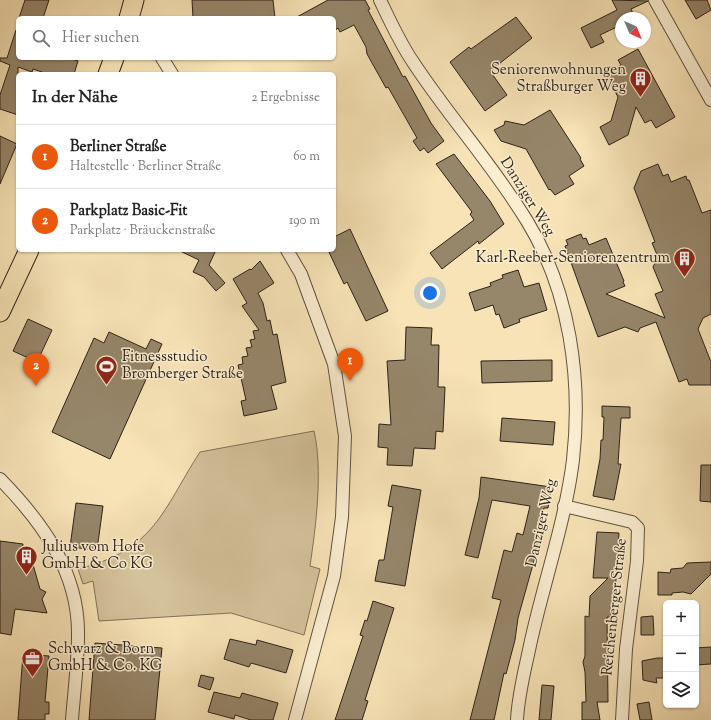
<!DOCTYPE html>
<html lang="de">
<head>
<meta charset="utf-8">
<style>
	body { margin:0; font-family:"Sorts Mill Goudy",serif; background:#f6f6f6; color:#222 }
	.controls { position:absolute; right:12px; bottom:12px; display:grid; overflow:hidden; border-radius:6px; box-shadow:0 1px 3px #0004 }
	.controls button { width:36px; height:36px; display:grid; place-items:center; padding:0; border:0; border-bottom:1px solid #e0e0e0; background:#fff; color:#222; font:20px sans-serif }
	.compass { position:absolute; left:615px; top:12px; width:36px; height:36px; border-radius:50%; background:#fff; box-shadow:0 1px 3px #0004; rotate:136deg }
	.you { position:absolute; left:430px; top:293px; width:14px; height:14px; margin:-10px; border:3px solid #fff; border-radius:50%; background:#1a73e8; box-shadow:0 0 0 6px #1a73e833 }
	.badge { display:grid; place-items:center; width:26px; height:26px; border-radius:50%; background:#ea580c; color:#fff; font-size:13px; font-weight:700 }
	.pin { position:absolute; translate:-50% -33px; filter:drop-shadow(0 1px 2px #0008) }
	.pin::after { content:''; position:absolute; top:21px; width:14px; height:12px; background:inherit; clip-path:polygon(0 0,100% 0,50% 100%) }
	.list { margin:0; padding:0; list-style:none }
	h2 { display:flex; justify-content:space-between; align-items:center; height:52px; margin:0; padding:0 16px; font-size:17px }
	h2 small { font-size:13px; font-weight:400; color:#767676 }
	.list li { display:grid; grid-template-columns:26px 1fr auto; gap:12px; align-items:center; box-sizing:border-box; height:64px; padding:0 16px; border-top:1px solid #e0e0e0 }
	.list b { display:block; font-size:15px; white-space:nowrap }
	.list p { margin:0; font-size:13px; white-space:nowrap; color:#767676 }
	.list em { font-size:13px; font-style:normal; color:#767676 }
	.icon { flex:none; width:22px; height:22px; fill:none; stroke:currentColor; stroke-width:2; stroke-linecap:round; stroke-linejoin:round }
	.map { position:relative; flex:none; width:711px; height:720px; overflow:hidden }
	.search { position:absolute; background:#fff; box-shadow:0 1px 3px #0004; left:16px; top:16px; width:320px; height:44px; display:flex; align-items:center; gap:10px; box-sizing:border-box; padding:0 14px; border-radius:6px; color:#767676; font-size:15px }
	.panel { position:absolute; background:#fff; box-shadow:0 1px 3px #0004; left:16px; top:72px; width:320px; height:180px; border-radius:6px }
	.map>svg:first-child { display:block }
	.green { fill:#d4c29b; stroke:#80725a }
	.building { fill:#96866a; stroke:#2c2218 }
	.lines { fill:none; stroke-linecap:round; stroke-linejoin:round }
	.street-casing { stroke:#5f5240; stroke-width:14 }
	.primary-casing { stroke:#2c2218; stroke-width:21 }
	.street { stroke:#faedd0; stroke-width:12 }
	.primary { stroke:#f7e3b6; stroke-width:19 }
	.labels { text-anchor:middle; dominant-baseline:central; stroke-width:3; stroke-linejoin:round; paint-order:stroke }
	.poi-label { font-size:15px; fill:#2c2218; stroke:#faedd0; text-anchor:start }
	.street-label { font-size:15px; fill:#2c2218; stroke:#faedd0 }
</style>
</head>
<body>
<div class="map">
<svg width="711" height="720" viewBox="0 0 711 720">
	<rect width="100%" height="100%" fill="#f7e3b6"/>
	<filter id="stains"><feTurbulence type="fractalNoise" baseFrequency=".005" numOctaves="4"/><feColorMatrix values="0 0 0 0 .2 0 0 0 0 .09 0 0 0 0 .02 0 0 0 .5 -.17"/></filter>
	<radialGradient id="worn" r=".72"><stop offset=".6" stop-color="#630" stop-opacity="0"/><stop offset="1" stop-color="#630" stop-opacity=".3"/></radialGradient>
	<path class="green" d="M314 431C323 470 316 526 310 566L320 569 304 635 231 613 99 621 93 581 83 584 78 569C155 550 162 511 200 452Z"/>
	<path class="building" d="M25 0H49L43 18H19Z
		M192 0H273L275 18H193Z
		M328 0H365L370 9 368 10 403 77 405 76 431 123 444 141 428 153 424 148 420 151 413 141 417 138 388 87 386 88 367 54 366 47 354 25 340 32 338 28 334 31V18H295Z
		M612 0 648 1 631 9 635 18H621V25L600 35 604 42 591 48 581 28 617 10Z
		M685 0H707L711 10 696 19Z
		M516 17 532 38 490 71 507 95 485 111 450 62 469 47 471 49Z
		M16 30 18 31V58H70L78 61 74 74H48L33 69 32 72 18 67V115L0 109V95L10 65 0 61V58H7Z
		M638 49 675 117 656 128 651 120 645 123 636 107 628 135 609 145 600 127 611 121 618 97 606 74 621 65 618 60Z
		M550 110 581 158 580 159 584 166 569 176 574 184 555 195 550 189 549 190 526 149 501 141 494 130 504 125 505 121 524 125Z
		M0 136 17 144 0 184Z
		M454 154 490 201 504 224 479 244 478 241 442 269 430 253 474 220 470 214 472 212 436 164Z
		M658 164 663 176 668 174 671 182 686 176 687 180H689L702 213 711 210V314L703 318 698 329 711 362V385H689L687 379 679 382 656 322 640 328 638 332 625 327 598 337 565 246 568 245 566 240 581 234 583 239 586 238 589 245 606 238 624 281 623 282 625 286 606 294 665 318 655 294 663 291 653 267 658 257 652 243 655 242 634 188 641 171Z
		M350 229 388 311 366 321 347 282 344 284 328 250H334V237Z
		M178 250H216L209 265 225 283 216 291 204 277 193 272 199 260Z
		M260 261 274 283 258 293 263 303 267 321 270 320 273 335 277 334 286 382 271 386 277 409 244 416 241 401 246 400 238 365 243 364 242 357 248 356 246 348 252 347 250 340 255 339 253 331 259 330 242 306 247 303 233 279 250 269 251 270Z
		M518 270 524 287 539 283 547 310 519 319 520 322 504 328 499 314 496 315 493 305 475 311 469 293 491 286 490 283 503 278 502 275Z
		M28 319 52 330 37 362 13 351Z
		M406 327 432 328 431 345H439L438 387H445L443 432 436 431 435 449 414 448 412 466 387 465 388 448 378 447 379 424 391 425 387 361 405 360Z
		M109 332 146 349 151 339 162 344 110 459 52 432 94 338 104 343Z
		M552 360V381L482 383 481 361Z
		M602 406 630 407V418H621L618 464H621L614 500 593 496 600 459 601 440H603L604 417H602Z
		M502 418 555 422 553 445 500 441Z
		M701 465H711V502L700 501Z
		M481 477 551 487 548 508H544L536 538H538L535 557 518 618 515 640 506 674 504 673 494 720H470L501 600 492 598 504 550 512 552 517 533 523 535 530 506 492 500 478 558 465 555 479 498Z
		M392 485 421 490 405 586 375 581 379 560H384L393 507 388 506Z
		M76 503 103 506 97 550 70 547Z
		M597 532 619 533 614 610H611V617H607L608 702H597L600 720H582V702H586L585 672 583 662 585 656V616L589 617 590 596 608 578H593Z
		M0 541 23 544 21 559 32 561 40 589 46 592 42 599 47 613 15 609 11 635 0 633Z
		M711 562V574L691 594 683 592 672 593V595H658V572L670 573 671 569 683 568 687 563Z
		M373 601 394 608 365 700 368 701 362 720H335L363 636 360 635 365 620 367 621Z
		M653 616 654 635H641V617Z
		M230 639 256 645 257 640 293 650 286 673 251 663 249 667 224 659Z
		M95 643 162 648 155 720H89Z
		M711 647V664L696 665V648Z
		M23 654 49 656 45 702H49V714H45V720H18Z
		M657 658H666V678H656L657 683 643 680 642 661Z
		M201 675 214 678 210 690 198 686Z
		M542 685 554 686 551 720H539Z
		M214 692 240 698 242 693 278 703 273 720H251L235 715 234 719 208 712Z
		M649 702 652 720H640L637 704Z"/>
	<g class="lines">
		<defs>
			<path id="street" d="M380 0C390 21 400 43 413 62 449 117 493 165 527 221 570 291 582 379 573 460 565 524 542 587 529 650 524 673 518 697 517 720
				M655 0 711 100
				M162 58 172 74
				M287 250 301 274 334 364 345 436 342 517 334 576 295 720
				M0 479C42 522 79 572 78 635 78 663 74 692 72 720
				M564 506 632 522 638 528 637 561 626 649 622 720"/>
			<path id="primary" d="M129 18 134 0
				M108 74 114 58
				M0 312 29 250"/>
		</defs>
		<use href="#street" class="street-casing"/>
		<use href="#primary" class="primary-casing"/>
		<use href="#street" class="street"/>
		<use href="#primary" class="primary"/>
	</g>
	<defs>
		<symbol id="building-pin" viewBox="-11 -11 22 30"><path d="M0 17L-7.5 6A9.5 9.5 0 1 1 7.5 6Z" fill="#8f2418" stroke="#faedd0"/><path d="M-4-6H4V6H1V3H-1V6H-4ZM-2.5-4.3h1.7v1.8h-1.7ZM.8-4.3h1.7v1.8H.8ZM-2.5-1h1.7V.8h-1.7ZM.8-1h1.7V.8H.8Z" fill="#fff"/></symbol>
		<symbol id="stadium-pin" viewBox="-11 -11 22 30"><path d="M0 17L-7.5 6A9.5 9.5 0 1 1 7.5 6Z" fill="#8f2418" stroke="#faedd0"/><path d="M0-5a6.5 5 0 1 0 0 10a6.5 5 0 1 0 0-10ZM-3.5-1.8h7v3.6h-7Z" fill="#fff"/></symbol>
		<symbol id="office-pin" viewBox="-11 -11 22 30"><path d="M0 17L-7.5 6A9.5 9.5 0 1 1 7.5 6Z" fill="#8f2418" stroke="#faedd0"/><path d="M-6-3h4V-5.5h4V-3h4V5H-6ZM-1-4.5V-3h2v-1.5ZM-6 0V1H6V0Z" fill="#fff"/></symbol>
	</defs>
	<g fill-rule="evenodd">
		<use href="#building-pin" x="628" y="66" width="25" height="34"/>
		<use href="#building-pin" x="672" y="246" width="25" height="34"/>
		<use href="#stadium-pin" x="94" y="354" width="25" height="34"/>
		<use href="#building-pin" x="14" y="544" width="25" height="34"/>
		<use href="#office-pin" x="20" y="646" width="25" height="34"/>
	</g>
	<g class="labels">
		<g class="poi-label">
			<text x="626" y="70" text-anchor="end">Seniorenwohnungen<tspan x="626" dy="17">Straßburger Weg</tspan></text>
			<text x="670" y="258" text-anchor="end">Karl-Reeber-Seniorenzentrum</text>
			<text x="122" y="357">Fitnessstudio<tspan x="122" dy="17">Bromberger Straße</tspan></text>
			<text x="42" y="547">Julius vom Hofe<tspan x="42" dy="17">GmbH &amp; Co KG</tspan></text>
			<text x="48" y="649">Schwarz &amp; Born<tspan x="48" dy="17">GmbH &amp; Co. KG</tspan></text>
		</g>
		<g class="street-label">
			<text transform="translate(527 197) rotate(58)">Danziger Weg</text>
			<text transform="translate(542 523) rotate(-77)">Danziger Weg</text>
			<text transform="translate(615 607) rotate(-84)">Reichenberger Straße</text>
		</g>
	</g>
	<rect width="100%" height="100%" filter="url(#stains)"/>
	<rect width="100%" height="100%" fill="url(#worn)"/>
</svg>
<div class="controls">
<button>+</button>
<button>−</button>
<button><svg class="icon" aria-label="layers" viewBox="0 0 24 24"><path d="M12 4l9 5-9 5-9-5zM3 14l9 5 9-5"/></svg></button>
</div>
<svg class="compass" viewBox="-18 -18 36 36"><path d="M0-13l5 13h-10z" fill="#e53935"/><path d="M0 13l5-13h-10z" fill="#767676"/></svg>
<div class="you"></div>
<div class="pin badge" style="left:350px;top:381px">1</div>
<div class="pin badge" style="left:36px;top:386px">2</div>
<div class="search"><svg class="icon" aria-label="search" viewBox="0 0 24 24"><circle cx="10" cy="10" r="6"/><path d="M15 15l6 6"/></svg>Hier suchen</div>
<section class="panel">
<h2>In der Nähe<small>2 Ergebnisse</small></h2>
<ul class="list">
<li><span class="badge">1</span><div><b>Berliner Straße</b><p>Haltestelle · Berliner Straße</p></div><em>60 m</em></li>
<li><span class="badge">2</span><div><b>Parkplatz Basic-Fit</b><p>Parkplatz · Bräuckenstraße</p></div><em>190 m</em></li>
</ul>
</section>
</div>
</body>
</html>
